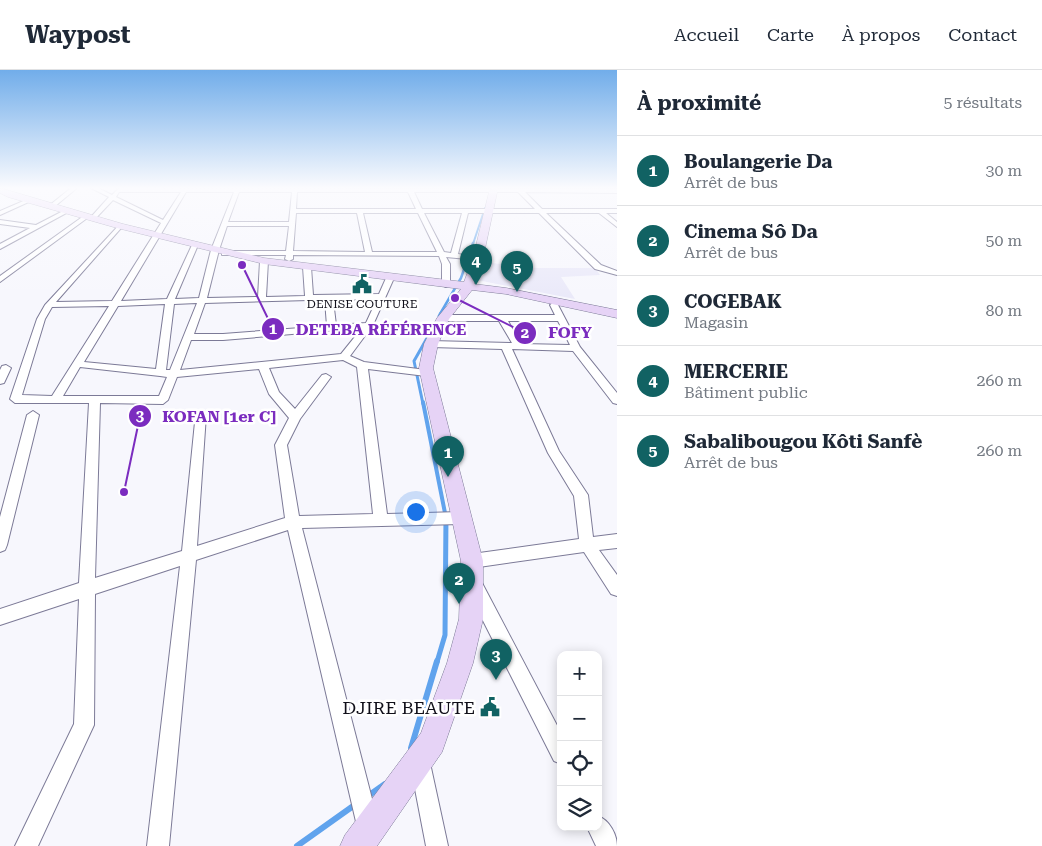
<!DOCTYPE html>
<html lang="fr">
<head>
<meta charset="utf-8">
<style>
	body { margin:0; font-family:"Roboto Serif",serif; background:#f6f6f7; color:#1f2937 }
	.controls { position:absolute; right:15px; bottom:15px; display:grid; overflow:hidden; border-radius:10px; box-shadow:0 2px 12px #0003 }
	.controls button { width:45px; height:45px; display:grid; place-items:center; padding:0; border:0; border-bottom:1px solid #e0e1e3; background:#fff; color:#1f2937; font:25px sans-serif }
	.you { position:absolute; left:415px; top:441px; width:18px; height:18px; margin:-12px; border:4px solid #fff; border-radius:50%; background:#1a73e8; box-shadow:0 0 0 8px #1a73e833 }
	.badge { display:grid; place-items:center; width:32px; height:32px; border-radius:50%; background:#116263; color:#fff; font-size:16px; font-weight:700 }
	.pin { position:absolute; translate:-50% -41px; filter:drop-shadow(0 1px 2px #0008) }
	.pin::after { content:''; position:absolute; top:26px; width:18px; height:15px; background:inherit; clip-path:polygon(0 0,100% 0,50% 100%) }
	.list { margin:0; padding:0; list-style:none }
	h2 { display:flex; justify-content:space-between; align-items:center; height:65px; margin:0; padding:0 20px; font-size:21px }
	h2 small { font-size:16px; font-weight:400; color:#747a83 }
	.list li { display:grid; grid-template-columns:32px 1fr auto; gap:15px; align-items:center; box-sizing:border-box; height:70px; padding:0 20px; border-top:1px solid #e0e1e3 }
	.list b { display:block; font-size:19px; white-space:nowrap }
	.list p { margin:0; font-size:16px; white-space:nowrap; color:#747a83 }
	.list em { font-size:16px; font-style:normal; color:#747a83 }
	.icon { flex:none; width:28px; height:28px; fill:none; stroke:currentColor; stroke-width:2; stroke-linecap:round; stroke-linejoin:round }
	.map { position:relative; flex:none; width:617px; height:776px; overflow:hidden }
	header { display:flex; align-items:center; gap:30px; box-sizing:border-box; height:70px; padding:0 25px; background:#fff; border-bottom:1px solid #e0e1e3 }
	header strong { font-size:24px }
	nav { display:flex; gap:28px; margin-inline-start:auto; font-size:18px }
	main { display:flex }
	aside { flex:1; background:#fff }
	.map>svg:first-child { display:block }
	.built { fill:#eae9f9 }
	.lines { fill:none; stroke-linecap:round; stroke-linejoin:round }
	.stream-far5 { stroke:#60a3ed; stroke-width:2 }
	.stream-far4 { stroke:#60a3ed; stroke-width:2.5 }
	.stream-far3 { stroke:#60a3ed; stroke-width:3 }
	.stream-far2 { stroke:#60a3ed; stroke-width:4 }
	.stream-far1 { stroke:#60a3ed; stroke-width:5 }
	.stream { stroke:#60a3ed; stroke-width:6 }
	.street-casing { stroke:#7c7a97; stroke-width:2 }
	.secondary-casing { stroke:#7c7a97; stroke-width:1 }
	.street { fill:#fff; fill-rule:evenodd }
	.secondary { fill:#e6d3f6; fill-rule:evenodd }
	.labels { text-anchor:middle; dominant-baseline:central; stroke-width:5; stroke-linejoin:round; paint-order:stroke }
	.far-poi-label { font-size:12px; fill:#100f19; stroke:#fff }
	.near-poi-label { font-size:18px; fill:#100f19; stroke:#fff; text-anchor:end }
	.leader { fill:none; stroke:#7b2cbf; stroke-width:2 }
	.callout-dot { fill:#7b2cbf; stroke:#fff; stroke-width:2 }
	.mark-label { font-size:15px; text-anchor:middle; font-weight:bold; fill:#fff }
	.callout-label { font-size:16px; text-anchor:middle; font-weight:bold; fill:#7b2cbf; stroke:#fff; stroke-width:5; stroke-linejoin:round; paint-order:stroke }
</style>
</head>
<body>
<header>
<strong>Waypost</strong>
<nav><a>Accueil</a><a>Carte</a><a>À propos</a><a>Contact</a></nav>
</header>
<main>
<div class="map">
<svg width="617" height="776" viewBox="0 0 617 776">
	<rect width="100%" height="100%" fill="#f7f7fd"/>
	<path class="built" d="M482 192 536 198H595L600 205 561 207 575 229 477 210Z"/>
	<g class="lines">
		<path class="stream-far5" d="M473 174 485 138"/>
		<path class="stream-far4" d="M440 244 461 208 473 173"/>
		<path class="stream-far3" d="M439 246 441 243
			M423 334 414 291 431 261"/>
		<path class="stream-far2" d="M423 332 446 448"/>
		<path class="stream-far1" d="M437 592 445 565 446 446"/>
		<path class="stream" d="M411 678 437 591
			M368 726 385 714
			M297 776 356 734"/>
		<defs>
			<path id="street" d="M71 118H77L54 137H50V135Z
				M91 118H98L112 125 119 118 617 119V123L525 122 542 139H617V143H606L617 152V157L599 143H546L601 195 617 201V205L595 199 539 143H468L458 184 482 188 478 190 446 187 450 194V215L446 217 442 215V194L439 186 293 185V189L289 191 285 189 286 185H222V181H286L289 156H227L219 180 207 228 258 227 260 191 264 189 268 191 266 227 305 226 303 197 307 195 311 197 313 225 379 224 387 206H393L394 208 373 255 350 286 364 292 426 300 431 303 426 306 368 299 387 444 461 442 466 444 468 448 466 452 461 454 302 458 379 756 376 764 368 767 360 764 357 756 288 460 196 490 169 776H147L180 496 95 524 94 655 38 776H15L74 654 79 529 0 555V539L79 513 89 333H15L10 329 37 249 45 235 120 154 122 157 56 232 112 231 161 153 113 130 95 149H91V147L109 127ZM119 122H181L163 150 116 127ZM186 122H234L211 180 199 228 175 229 198 175 195 173 192 175 167 229 121 231ZM239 122H292L289 152H228ZM297 122H408L416 139H296ZM414 122H518L535 139H422ZM296 143H357L365 182 293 181ZM363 143H418L437 182H372ZM424 143H462L451 183 444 182ZM377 229 366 253 336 255 333 230ZM309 230H325L327 256 223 264H194L205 233ZM197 233 170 300H166L174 234ZM165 234 156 299 84 292 118 236ZM109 236 52 326 22 325 45 249 52 237ZM362 258 341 284 180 300 191 270H223ZM343 290 357 297 373 444 299 446 287 375 300 349 331 307 326 304 322 305 295 339 279 322 269 298ZM80 297 160 306 167 307 159 326H63ZM259 299 269 324 289 348 275 375 285 448 197 476 206 345 200 341 196 342 182 481 95 508 100 333 163 334 168 330 177 307Z
				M28 129 33 130 0 145V141Z
				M65 140 70 141 0 179V174L30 158 0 154V150L36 155Z
				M85 145 90 146 0 212V206Z
				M554 232 558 235 580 277 617 323V334L613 333 573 281 512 279 559 381 588 425 593 467 617 464V478L599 480 617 505V526L611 524 584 482 472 498 467 496 464 491 467 486 472 484 579 469 574 426 548 383 502 279 431 277 426 274 431 271 512 273 499 251H443L439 248 443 245H555L550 235ZM508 251H558L570 275 521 274Z
				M6 295 11 298 4 313 0 314V300L2 296Z
				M33 341 39 345 7 475 5 480 0 482V447L27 345Z
				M475 509 481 511 561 663V694L554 691 469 523 467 517 469 511Z
				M420 683 427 686 430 693 448 776H426L410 693 413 686Z
				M598 746C609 750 617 764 617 776H596L587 757H598Z"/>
			<path id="secondary" d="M0 118 123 154 264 188 464 212 473 188 490 118H498L483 188 474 214 506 218 617 240V248L506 224 472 220 449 249 438 274 433 298 483 491V549L473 593 442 682 377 776H340L345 765 421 663 447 593 459 549 461 491 419 298 424 274 437 248 461 219 264 194 117 158 8 127 0 123Z"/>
		</defs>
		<use href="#street" class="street-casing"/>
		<use href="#secondary" class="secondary-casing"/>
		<use href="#street" class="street"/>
		<use href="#secondary" class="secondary"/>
	</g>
	<linearGradient id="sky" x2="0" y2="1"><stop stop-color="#71adea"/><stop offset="0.52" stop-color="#fbfbfe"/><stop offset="1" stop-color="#fbfbfe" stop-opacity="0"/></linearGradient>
	<rect width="617" height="227" fill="url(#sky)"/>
	<defs>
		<symbol id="civic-bare" viewBox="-9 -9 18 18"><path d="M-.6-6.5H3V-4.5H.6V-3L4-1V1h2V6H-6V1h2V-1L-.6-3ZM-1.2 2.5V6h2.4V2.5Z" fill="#116263" stroke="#fff" stroke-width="2.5" paint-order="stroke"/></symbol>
	</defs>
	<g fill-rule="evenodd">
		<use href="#civic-bare" x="348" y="200" width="28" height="28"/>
		<use href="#civic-bare" x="476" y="623" width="28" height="28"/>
	</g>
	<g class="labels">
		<g class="far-poi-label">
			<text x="362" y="234">DENISE COUTURE</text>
		</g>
		<g class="near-poi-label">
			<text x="475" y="637">DJIRE BEAUTE</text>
		</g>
	</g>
	<path class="leader" d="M242 195L273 259M455 228L525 263M124 422L140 346"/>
	<g class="callout-dot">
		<circle cx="242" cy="195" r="5"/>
		<circle cx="455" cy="228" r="5"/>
		<circle cx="124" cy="422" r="5"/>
		<circle cx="273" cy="259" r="12"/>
		<circle cx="525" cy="263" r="12"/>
		<circle cx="140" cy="346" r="12"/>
	</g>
	<g class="mark-label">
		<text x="273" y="264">1</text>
		<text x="525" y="268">2</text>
		<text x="140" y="351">3</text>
	</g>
	<g class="callout-label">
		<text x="381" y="265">DETEBA RÉFÉRENCE</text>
		<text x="570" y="268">FOFY</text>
		<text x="219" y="352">KOFAN [1er C]</text>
	</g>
</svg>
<div class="controls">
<button>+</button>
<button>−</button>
<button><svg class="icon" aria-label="locate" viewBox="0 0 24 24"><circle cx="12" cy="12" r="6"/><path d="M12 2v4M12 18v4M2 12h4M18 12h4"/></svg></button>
<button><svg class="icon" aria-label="layers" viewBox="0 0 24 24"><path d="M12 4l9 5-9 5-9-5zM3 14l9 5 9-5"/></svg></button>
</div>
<div class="you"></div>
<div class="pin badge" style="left:448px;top:407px">1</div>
<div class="pin badge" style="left:459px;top:534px">2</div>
<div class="pin badge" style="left:496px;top:610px">3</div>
<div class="pin badge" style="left:476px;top:215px">4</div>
<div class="pin badge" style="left:517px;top:222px">5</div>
</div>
<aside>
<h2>À proximité<small>5 résultats</small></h2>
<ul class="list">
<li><span class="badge">1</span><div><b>Boulangerie Da</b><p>Arrêt de bus</p></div><em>30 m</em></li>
<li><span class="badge">2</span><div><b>Cinema Sô Da</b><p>Arrêt de bus</p></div><em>50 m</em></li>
<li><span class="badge">3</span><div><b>COGEBAK</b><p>Magasin</p></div><em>80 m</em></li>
<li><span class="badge">4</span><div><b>MERCERIE</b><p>Bâtiment public</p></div><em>260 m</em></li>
<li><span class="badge">5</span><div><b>Sabalibougou Kôti Sanfè</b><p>Arrêt de bus</p></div><em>260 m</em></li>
</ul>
</aside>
</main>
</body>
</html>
